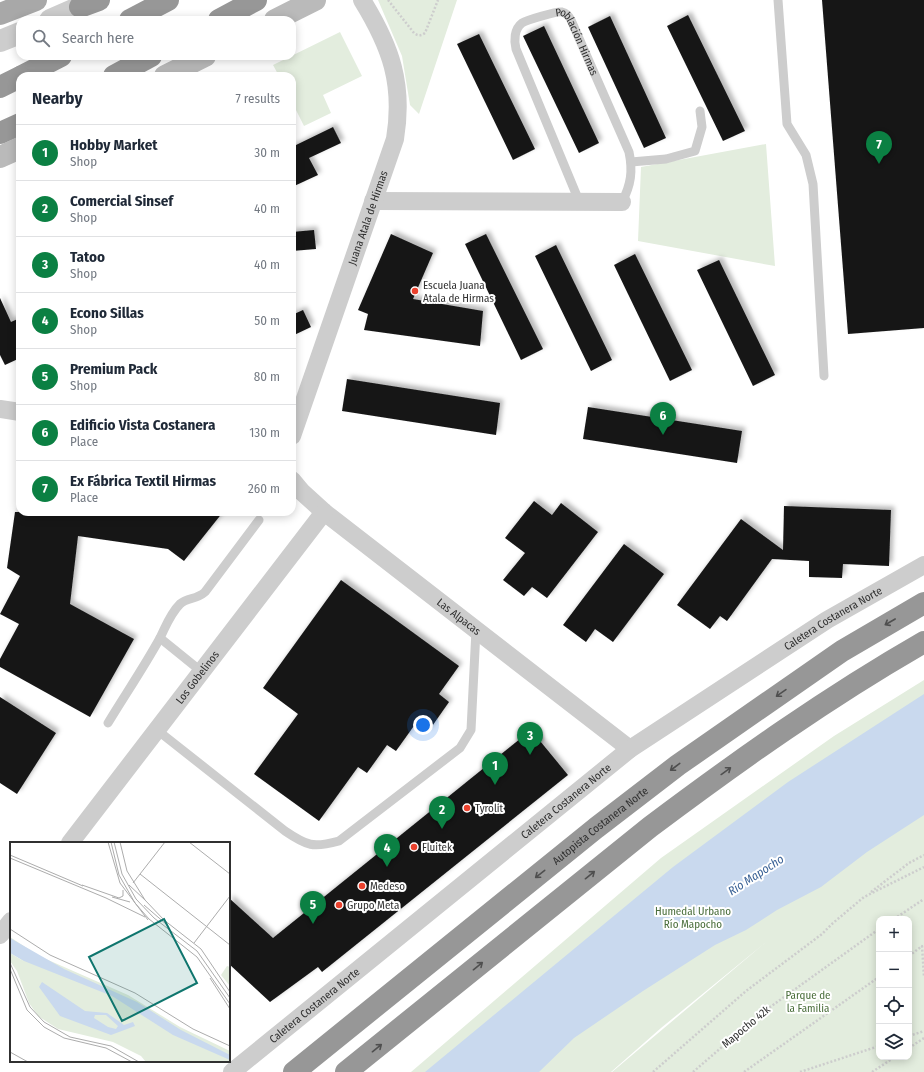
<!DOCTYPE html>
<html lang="en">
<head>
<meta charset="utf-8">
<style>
	body { margin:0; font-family:"Fira Sans Condensed",sans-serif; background:#f6f6f7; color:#1f2937 }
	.controls { position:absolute; right:12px; bottom:12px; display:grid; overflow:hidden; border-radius:8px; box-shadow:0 2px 10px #0003 }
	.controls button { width:36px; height:36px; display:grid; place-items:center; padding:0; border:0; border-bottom:1px solid #e0e1e3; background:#fff; color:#1f2937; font:20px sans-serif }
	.you { position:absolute; left:423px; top:725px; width:14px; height:14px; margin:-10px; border:3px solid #fff; border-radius:50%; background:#1a73e8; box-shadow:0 0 0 6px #1a73e833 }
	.badge { display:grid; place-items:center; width:26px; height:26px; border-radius:50%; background:#0b8043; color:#fff; font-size:13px; font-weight:700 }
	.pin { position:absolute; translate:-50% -33px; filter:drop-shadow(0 1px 2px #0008) }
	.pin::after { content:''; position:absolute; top:21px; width:14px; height:12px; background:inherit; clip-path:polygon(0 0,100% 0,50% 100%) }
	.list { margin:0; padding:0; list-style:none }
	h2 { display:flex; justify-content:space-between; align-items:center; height:52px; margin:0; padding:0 16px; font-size:17px }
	h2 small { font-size:13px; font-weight:400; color:#747a83 }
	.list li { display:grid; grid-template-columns:26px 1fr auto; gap:12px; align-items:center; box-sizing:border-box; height:56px; padding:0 16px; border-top:1px solid #e0e1e3 }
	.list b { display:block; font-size:15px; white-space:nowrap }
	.list p { margin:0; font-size:13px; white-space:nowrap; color:#747a83 }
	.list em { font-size:13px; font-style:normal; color:#747a83 }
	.icon { flex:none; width:22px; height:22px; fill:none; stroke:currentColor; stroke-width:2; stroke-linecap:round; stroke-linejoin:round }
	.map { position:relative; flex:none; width:924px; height:1072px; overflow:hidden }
	.search { position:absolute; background:#fff; box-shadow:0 2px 10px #0003; left:16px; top:16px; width:280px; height:44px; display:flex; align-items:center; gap:10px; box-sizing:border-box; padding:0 14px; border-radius:12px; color:#747a83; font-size:15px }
	.panel { position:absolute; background:#fff; box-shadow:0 2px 10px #0003; left:16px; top:72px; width:280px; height:444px; border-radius:12px }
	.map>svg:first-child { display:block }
	.green { fill:#e3edde; fill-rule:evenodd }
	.water { fill:#c9d9ee }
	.building { fill:#171717; filter:url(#shadow) }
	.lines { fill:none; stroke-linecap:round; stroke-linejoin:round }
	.path { stroke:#cdcdcd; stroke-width:2.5; stroke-dasharray:2 2; stroke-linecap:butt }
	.service { stroke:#cdcdcd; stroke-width:9 }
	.minor { stroke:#cdcdcd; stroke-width:18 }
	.tertiary { stroke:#cdcdcd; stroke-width:22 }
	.secondary { stroke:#bababa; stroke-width:22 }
	.primary { stroke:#a8a8a8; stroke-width:22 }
	.motorway { stroke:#979797; stroke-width:22 }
	.oneway { stroke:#4f4f4f }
	.poi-dot { fill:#eb412d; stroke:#fff; stroke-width:1.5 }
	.labels { text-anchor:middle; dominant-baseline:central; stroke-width:4; stroke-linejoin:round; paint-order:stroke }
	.street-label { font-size:11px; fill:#303030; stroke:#fff }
	.poi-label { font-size:11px; fill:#303030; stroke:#fff; text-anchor:start }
	.park-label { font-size:11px; fill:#4a6e3b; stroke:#fff }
	.water-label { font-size:12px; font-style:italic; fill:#3a6296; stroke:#fff }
	.inset-road { fill:none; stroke:#acacac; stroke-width:1 }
	.view { fill:#0f766e; fill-opacity:0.15; stroke:#0f766e; stroke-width:2 }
	.inset-edge { fill:none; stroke:#303030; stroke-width:2 }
</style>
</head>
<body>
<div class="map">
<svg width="924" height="1072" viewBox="0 0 924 1072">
	<defs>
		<filter id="shadow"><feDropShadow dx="3.5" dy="-3.5" stdDeviation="2" flood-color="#0004"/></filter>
	</defs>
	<rect width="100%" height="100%" fill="#fff"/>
	<path class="green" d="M378 0H457L419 114 410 105 402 56Z
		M340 32 362 76 323 95 331 113 304 126 292 102V76H279L273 65Z
		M766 144 775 266 638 241 641 167Z
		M924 680V1072H612L766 942 661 1028 611 1072H411L661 858 834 736ZM879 919H909V1057H879Z"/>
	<path class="water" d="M924 694V815L867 852 821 887 777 910 746 930 715 945 643 991 574 1038 539 1072H425L673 867 788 782Z"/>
	<path class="building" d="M822 0H924V328L848 334Z
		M688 15 745 131 723 141 667 26Z
		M610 16 666 138 644 148 588 27Z
		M544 26 599 143 579 153 523 36Z
		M479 34 535 149 513 160 457 44Z
		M333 127 341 143 309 158 318 175 292 187V147Z
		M314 230 316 249 292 251V232Z
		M391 234 433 253 413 299 483 311 480 346 364 330 368 314 358 310Z
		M486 234 543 349 521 360 465 244Z
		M556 245 612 360 591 371 535 256Z
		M635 254 692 370 670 381 614 265Z
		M719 260 775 375 753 386 697 270Z
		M0 298 11 322 20 318V358L5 365 0 355Z
		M303 310 311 327 292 336V315Z
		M347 379 500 403 496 435 342 411Z
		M588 407 742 431 737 463 583 439Z
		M534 501 552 515 561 503 598 532 547 598 532 587 524 596 503 580 525 553 505 538Z
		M784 506 891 510 889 566 843 564 842 578 809 577V561L772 559 727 621 720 616 710 629 677 605 741 519 783 550Z
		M15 512H223L184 561 168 549 78 536 70 604 134 639 90 717 0 667V659L19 624 0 614 20 576 7 568Z
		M624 544 664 574 613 642 595 629 586 642 563 625Z
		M341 580 459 666 439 694 449 702 428 732 416 723 396 751 387 745 367 773 358 767 319 821 254 774 298 714 263 688Z
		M0 697 56 733 17 794 0 783Z
		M531 730 568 775 322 972 318 967 270 1002 229 964V898L273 938Z"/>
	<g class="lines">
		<path class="path" d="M388 0 414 33C418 36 421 36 425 33L438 0
			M871 892 909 863 924 855
			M894 919 924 899
			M909 956 922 946 924 977
			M909 1036 924 1031
			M909 1048 924 1038
			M653 1072 746 991 822 934 833 923 864 897 924 867
			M693 1072 759 1015 879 929
			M744 1072 879 977
			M800 1072 879 1046
			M872 1072 895 1057"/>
		<g class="service">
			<path d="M778 0 787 124 806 155 813 184 824 376"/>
			<path d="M631 162 666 159 695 151 702 127 700 111"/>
			<path id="s1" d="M579 201 516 49C514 41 514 29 522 23 527 20 557 11 562 12 566 13 569 16 571 20L629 152C633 171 631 185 622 202"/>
			<path d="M160 638 202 672"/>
			<path d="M108 723C125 695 144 667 160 638 166 626 170 614 180 604 188 597 196 600 205 592L259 520"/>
			<path d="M157 730 285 831C307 846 313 848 339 841L460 748 471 730 476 630"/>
		</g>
		<g class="minor">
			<path d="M373 201 622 202"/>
			<path d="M0 409 20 412"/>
			<path id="s2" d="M292 436 395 139C404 84 391 47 362 0"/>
			<path id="s3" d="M292 480 302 492 324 512 630 749"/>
			<path id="s4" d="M70 843 324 512"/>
			<path d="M0 935 11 921"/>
			<path id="s5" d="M232 1072 630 749 827 620 924 565"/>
		</g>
		<path class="tertiary" d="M50 20 80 7
			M0 41 20 33"/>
		<path class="secondary" d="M275 20 315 0
			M165 76 205 56
			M0 157 20 148"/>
		<path class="primary" d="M0 14 36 0"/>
		<g class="motorway">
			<path d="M80 7 99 0"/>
			<path d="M130 20 168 0"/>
			<path d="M219 20 256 0"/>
			<path d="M22 76 61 56"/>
			<path d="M114 76 151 56"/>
			<path d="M0 87 20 77"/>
			<path d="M0 133 20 124"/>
			<path id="s6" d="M294 1072 596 828 678 765 842 651 924 603"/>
			<path d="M346 1072 650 827C738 761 828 697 924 642"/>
		</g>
	</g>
	<defs><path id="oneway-shaft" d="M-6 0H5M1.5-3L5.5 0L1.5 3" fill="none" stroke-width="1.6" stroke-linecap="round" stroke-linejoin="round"/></defs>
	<g class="oneway">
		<use href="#oneway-shaft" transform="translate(890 622) rotate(150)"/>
		<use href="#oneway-shaft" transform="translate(781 693) rotate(145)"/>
		<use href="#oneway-shaft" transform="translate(675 767) rotate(143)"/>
		<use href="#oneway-shaft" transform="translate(726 771) rotate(-36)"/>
		<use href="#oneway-shaft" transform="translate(540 874) rotate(142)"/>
		<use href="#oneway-shaft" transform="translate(590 875) rotate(-39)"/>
		<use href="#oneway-shaft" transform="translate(478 966) rotate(-39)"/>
		<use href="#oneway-shaft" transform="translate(377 1048) rotate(-39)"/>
	</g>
	<g class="poi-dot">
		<circle cx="415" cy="291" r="4"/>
		<circle cx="467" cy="808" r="4"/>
		<circle cx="414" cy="847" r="4"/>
		<circle cx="362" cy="886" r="4"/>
		<circle cx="339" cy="905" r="4"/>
	</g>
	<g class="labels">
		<g class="street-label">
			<text stroke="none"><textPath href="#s1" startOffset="267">Población Hirmas</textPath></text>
			<text stroke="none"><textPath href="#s2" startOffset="231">Juana Atala de Hirmas</textPath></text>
			<text stroke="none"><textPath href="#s3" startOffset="216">Las Alpacas</textPath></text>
			<text stroke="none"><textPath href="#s5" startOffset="754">Caletera Costanera Norte</textPath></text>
			<text stroke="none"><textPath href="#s4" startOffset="209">Los Gobelinos</textPath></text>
			<text stroke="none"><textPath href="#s5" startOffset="430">Caletera Costanera Norte</textPath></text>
			<text stroke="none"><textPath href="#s6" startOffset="393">Autopista Costanera Norte</textPath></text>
			<text stroke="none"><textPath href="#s5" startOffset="106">Caletera Costanera Norte</textPath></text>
			<text transform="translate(746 1027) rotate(-40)">Mapocho 42k</text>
		</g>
		<g class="poi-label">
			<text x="423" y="285">Escuela Juana<tspan x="423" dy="13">Atala de Hirmas</tspan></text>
			<text x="475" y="808">Tyrolit</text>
			<text x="422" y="847">Fluitek</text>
			<text x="370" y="886">Medeso</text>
			<text x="347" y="905">Grupo Meta</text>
		</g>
		<g class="park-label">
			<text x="693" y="911">Humedal Urbano<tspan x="693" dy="13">Río Mapocho</tspan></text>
			<text x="808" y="995">Parque de<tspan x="808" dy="13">la Familia</tspan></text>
		</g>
		<g class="water-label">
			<text transform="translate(756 875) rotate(-33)">Río Mapocho</text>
		</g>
	</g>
	<g transform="translate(10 842)">
		<rect width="220" height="220" fill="#fff"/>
		<path d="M0 95 29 114 118 153 170 185 220 209V220H136L131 214 103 200 48 187 28 174 19 161 7 129 0 119V111L15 120 0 110ZM217 124 220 125V144L211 133Z" fill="#e3edde"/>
		<path d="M0 96 54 127 127 160 171 188 220 213V218L163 193 102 154 14 119 0 111ZM32 140 75 169 97 171 114 183 123 180 125 184 101 193 50 174 29 145ZM85 173H96L108 184 106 187 98 185 84 176Z" fill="#c9d9ee" fill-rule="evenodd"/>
		<path class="inset-road" d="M98 0 110 41 138 78M101 0 109 33 125 61 139 77 187 115 220 162M104 0 112 32 126 57 144 76 187 109 220 156M110 0 117 29 135 58 154 78 191 107 220 150M179 0 220 32M0 13 73 44M0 16 96 56 135 75M130 32 220 103M123 41 155 0M72 43 109 56 113 54V48M119 43 135 58M102 55 120 60M134 63 156 82M0 87 40 113 125 151 183 187 220 204M184 101 220 54M0 121 20 165 34 180 60 195 101 204 129 220M0 127 17 168 34 185 54 196 96 206 122 220M200 136 220 167M0 210 18 220"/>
		<path class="view" d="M154 77 187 141 112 179 79 115Z"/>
		<rect width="220" height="220" class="inset-edge"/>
	</g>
</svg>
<div class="controls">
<button>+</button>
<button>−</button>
<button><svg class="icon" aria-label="locate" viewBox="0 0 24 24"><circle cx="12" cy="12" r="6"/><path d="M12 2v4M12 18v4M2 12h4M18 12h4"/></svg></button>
<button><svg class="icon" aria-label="layers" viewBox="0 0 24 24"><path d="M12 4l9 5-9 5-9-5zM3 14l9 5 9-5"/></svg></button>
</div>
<div class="you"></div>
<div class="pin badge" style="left:495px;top:785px">1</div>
<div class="pin badge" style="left:442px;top:829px">2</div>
<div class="pin badge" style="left:530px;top:755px">3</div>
<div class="pin badge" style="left:387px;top:867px">4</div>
<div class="pin badge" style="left:313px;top:924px">5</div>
<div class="pin badge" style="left:663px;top:435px">6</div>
<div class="pin badge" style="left:879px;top:164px">7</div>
<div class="search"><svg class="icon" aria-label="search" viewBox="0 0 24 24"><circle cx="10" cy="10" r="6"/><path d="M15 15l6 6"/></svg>Search here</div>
<section class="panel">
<h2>Nearby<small>7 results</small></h2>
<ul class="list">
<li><span class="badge">1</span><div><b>Hobby Market</b><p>Shop</p></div><em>30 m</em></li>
<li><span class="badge">2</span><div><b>Comercial Sinsef</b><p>Shop</p></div><em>40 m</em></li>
<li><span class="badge">3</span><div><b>Tatoo</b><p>Shop</p></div><em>40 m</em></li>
<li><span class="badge">4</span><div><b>Econo Sillas</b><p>Shop</p></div><em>50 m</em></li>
<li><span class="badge">5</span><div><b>Premium Pack</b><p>Shop</p></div><em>80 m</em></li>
<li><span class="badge">6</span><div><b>Edificio Vista Costanera</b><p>Place</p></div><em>130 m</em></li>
<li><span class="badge">7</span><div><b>Ex Fábrica Textil Hirmas</b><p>Place</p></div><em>260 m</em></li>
</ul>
</section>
</div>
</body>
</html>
